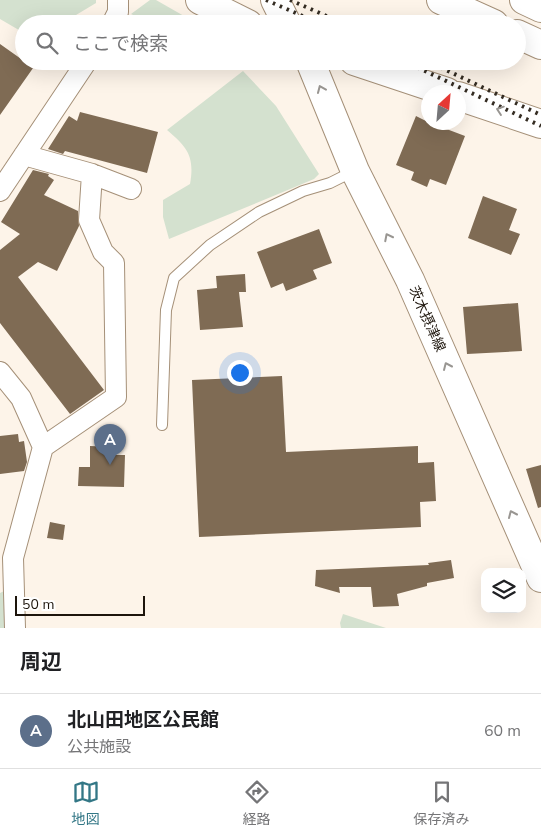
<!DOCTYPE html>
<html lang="ja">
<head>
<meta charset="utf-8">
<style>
	body { margin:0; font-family:"Nunito Sans","Noto Sans JP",sans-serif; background:#f2f2f2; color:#202124 }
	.controls { position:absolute; right:15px; bottom:15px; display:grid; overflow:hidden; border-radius:10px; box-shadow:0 5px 20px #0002 }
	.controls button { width:45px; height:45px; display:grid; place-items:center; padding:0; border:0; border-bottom:1px solid #e0e0e0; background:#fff; color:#202124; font:25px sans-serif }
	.compass { position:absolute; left:421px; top:85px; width:45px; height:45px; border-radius:50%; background:#fff; box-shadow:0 5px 20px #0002; rotate:26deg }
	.scale { position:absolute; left:15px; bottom:12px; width:130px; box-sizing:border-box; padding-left:5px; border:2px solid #1d150c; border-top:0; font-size:14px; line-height:18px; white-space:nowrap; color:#1d150c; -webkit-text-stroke:4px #fff; paint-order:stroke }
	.you { position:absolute; left:239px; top:372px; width:18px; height:18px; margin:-12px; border:4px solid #fff; border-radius:50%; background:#1a73e8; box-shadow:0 0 0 8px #1a73e833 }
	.badge { display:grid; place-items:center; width:32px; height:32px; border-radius:50%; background:#337786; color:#fff; font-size:16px; font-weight:700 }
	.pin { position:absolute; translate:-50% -41px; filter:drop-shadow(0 1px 2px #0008) }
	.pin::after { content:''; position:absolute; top:26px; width:18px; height:15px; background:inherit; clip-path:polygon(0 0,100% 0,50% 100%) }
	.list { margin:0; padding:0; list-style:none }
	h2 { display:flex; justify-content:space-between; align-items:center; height:65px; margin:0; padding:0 20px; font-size:21px }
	h2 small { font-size:16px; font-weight:400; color:#757577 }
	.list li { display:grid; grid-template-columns:32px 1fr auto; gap:15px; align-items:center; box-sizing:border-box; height:75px; padding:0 20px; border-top:1px solid #e0e0e0 }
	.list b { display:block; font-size:19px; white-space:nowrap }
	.list p { margin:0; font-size:16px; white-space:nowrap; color:#757577 }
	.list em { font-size:16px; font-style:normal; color:#757577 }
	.icon { flex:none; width:28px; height:28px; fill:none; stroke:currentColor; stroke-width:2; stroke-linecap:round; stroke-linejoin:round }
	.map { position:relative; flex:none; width:541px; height:628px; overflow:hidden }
	.search { position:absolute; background:#fff; box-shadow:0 5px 20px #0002; left:15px; right:15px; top:15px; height:55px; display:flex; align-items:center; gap:12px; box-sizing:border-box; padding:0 18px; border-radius:28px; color:#757577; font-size:19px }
	.sheet { height:140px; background:#fff }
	nav { display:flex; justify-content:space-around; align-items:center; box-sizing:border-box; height:70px; border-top:1px solid #e0e0e0; background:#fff; font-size:14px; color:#757577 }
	nav a { display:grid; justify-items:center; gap:2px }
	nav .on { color:#337786 }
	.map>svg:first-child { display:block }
	.green { fill:#d4e1cf }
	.building { fill:#7f6b54 }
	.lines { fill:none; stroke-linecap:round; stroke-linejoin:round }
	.lane-casing { stroke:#a59078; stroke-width:12 }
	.street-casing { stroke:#a59078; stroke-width:22 }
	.primary-casing { stroke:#a59078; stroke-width:30 }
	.highway-casing { stroke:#a59078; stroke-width:30 }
	.lane { stroke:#fff; stroke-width:10 }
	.street { stroke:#fff; stroke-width:20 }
	.primary { stroke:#fff; stroke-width:28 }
	.highway { stroke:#fff; stroke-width:28 }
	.rail { stroke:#342c22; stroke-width:4; stroke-dasharray:2.5 5; stroke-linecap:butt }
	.oneway { stroke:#999692 }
	.labels { text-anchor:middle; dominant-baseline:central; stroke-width:4; stroke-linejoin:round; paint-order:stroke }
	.street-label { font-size:14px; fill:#1d150c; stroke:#fff }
</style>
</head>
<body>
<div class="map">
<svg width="541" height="628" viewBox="0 0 541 628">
	<rect width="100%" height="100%" fill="#fdf4e9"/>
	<path class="green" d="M0 0H96V3L61 24H24V33L0 19Z
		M150 0H156L198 24H152L131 14Z
		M243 71 276 106 319 174 314 179 283 192 169 239 163 217V200L190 184C195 156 187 147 167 130Z
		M6 590 8 628H0V593Z
		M343 614 386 628H341L340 623Z"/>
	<path class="building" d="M0 44 24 61H38L0 115Z
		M80 112 158 132 147 173 65 151 63 154 48 149 69 116 77 121Z
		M416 116 428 122 465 136 446 185 430 179 427 187 411 180 414 172 396 165Z
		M33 170 49 174 48 176 54 180 44 195 78 211 79 226 57 271 38 262 18 277 104 390 70 414 0 323V250L20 234 1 222Z
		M483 196 517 209 509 230 520 234 511 255 468 238Z
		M319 229 332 263 313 270 317 279 286 291 283 283 271 288 257 252Z
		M245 274 246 292H239L243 327 200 330 197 290 217 288 216 276Z
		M518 303 522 351 467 354 463 307Z
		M282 376 286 452 418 446V463L434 462 436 501 420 502 421 527 199 537 192 380Z
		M18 434 19 442 24 441 27 462 24 471 0 474V436Z
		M90 446 113 447V455H125L124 487 78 486 79 467H90Z
		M541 465V507L538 508 526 469Z
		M50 522 65 525 63 540 47 538Z
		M451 560 454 578 427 583V586L397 594 399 606 373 607 371 587H339L340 593 315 586 316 570 429 565 428 563Z"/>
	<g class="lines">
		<defs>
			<path id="lane" d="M162 425 166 310 174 278 210 245 259 212 303 191 330 183 354 171"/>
			<path id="street" d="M112 24 118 12V0
				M24 155 92 174 131 189
				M0 191 87 61
				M0 372 21 398 43 447 13 558 15 628
				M43 447 116 397 114 263 103 252 89 220 92 174"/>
			<path id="primary" d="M200 0 248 24
				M275 0 287 24
				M441 0 494 24
				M517 34 541 45
				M310 61 355 171 410 280 541 578
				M354 61 447 92
				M458 96 541 124"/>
			<path id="highway" d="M524 0 541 8"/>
		</defs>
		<use href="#lane" class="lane-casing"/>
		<use href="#street" class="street-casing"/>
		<use href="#primary" class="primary-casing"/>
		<use href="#highway" class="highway-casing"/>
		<use href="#lane" class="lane"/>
		<use href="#street" class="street"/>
		<use href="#primary" class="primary"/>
		<use href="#highway" class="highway"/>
		<path class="rail" d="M266 0 321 24
			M290 0 345 24
			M404 61 541 126
			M427 61 541 115"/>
	</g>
	<defs><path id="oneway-chevron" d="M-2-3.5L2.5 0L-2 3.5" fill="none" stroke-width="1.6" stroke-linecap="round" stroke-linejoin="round" transform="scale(1.25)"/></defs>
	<g class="oneway">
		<use href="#oneway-chevron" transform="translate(321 89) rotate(-113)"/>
		<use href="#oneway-chevron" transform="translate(500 110) rotate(-161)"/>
		<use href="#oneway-chevron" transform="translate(388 237) rotate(-117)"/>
		<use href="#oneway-chevron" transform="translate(447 366) rotate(-114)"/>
		<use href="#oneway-chevron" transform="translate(512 514) rotate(-114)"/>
	</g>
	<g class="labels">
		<g class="street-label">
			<text transform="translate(427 319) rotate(66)">茨木摂津線</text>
		</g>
	</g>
</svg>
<div class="controls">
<button><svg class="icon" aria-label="layers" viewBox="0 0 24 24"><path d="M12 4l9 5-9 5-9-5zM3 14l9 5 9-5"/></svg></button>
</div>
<svg class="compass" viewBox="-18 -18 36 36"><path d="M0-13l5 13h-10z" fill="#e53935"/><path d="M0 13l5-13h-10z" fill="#757577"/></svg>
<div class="scale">50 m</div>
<div class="you"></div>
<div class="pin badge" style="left:110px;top:465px;background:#5c6f8a">A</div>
<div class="search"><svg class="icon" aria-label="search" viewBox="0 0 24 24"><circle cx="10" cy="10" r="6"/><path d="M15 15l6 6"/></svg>ここで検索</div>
</div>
<section class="sheet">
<h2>周辺<small></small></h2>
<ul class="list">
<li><span class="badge" style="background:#5c6f8a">A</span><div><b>北山田地区公民館</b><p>公共施設</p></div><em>60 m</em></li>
</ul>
</section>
<nav>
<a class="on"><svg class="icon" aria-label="map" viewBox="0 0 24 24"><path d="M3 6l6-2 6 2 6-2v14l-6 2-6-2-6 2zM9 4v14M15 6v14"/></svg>地図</a>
<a><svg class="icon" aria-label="directions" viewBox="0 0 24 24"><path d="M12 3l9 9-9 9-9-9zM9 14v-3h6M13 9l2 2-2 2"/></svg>経路</a>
<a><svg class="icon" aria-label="saved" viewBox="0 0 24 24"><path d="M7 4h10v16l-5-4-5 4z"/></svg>保存済み</a>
</nav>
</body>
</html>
